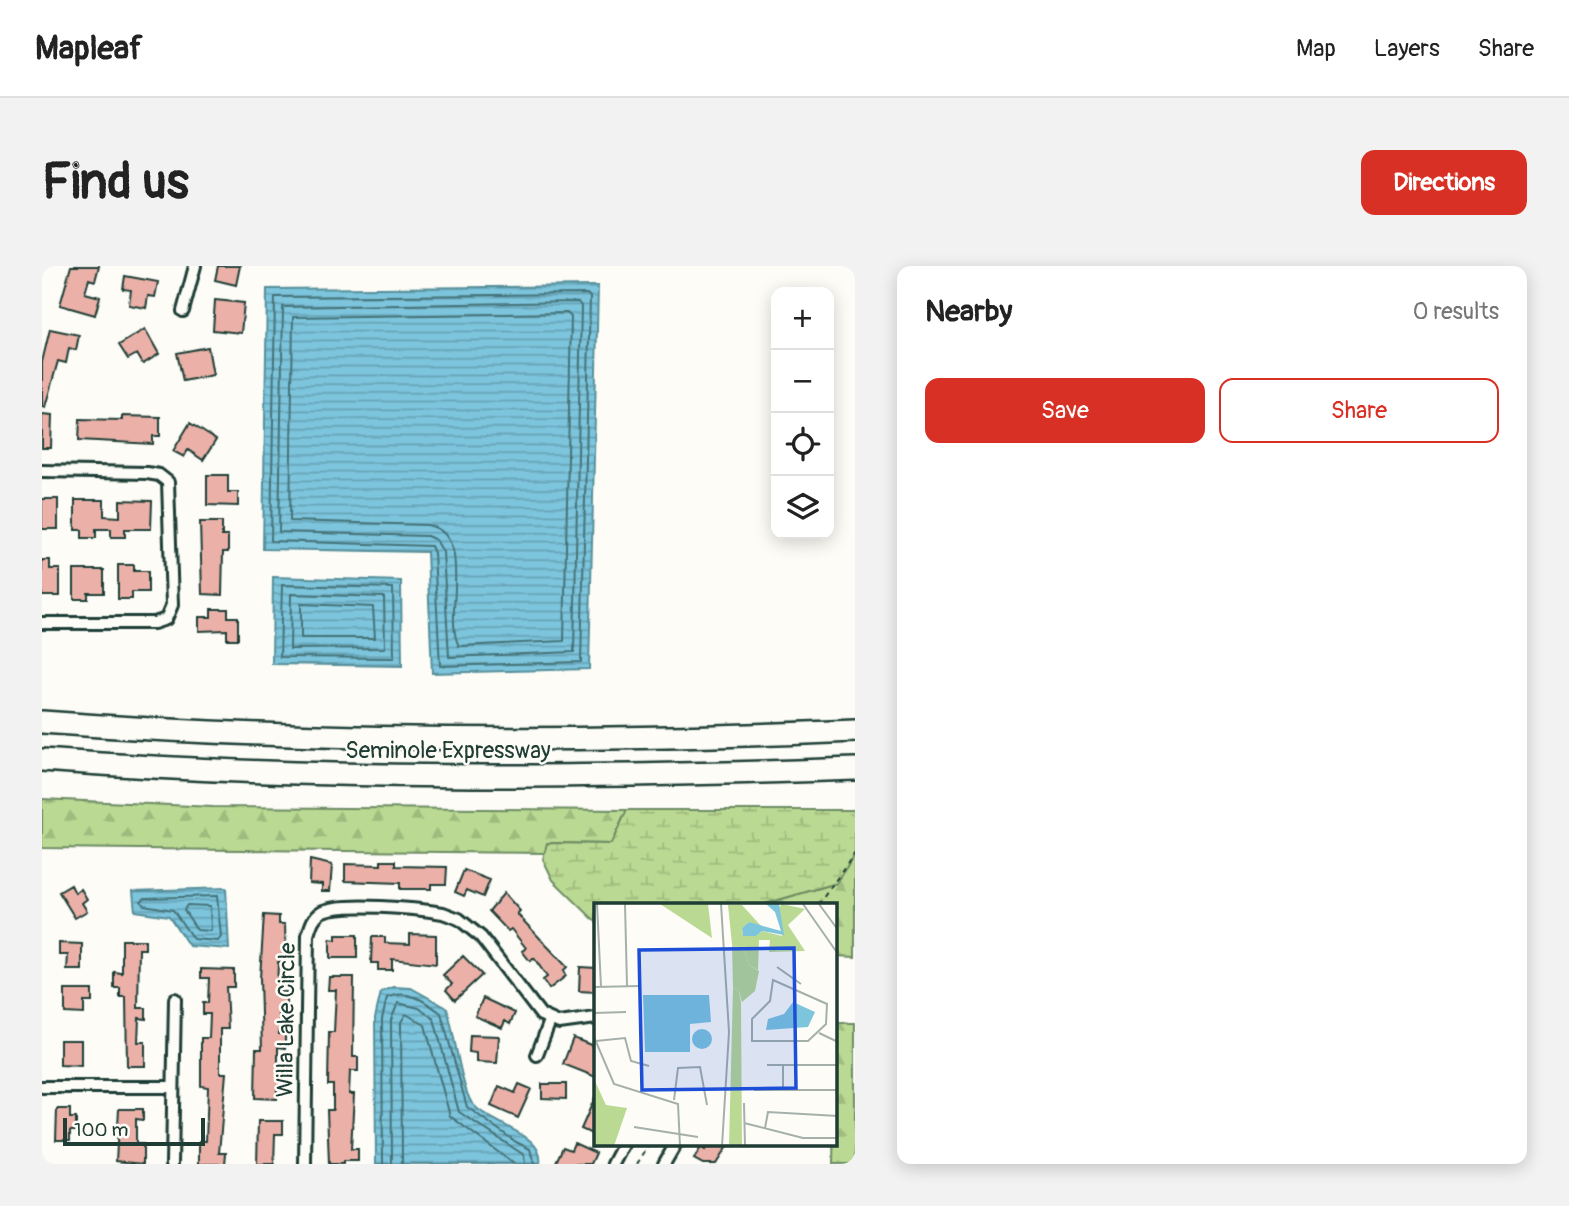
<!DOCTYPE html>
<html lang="en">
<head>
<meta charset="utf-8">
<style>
	body { margin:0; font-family:Pangolin,sans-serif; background:#f2f2f2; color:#222 }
	.controls { position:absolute; right:21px; top:21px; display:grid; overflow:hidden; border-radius:14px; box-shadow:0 4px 18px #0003 }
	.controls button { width:63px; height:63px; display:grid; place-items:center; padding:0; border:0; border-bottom:2px solid #e0e0e0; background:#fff; color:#222; font:35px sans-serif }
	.scale { position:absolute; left:21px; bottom:18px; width:142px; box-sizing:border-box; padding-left:7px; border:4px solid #1f3d34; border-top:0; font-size:19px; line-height:24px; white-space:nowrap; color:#1f3d34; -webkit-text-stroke:5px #fdfcf7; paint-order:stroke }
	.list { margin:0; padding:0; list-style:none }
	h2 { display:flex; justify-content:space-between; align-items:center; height:91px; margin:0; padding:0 28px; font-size:30px }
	h2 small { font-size:23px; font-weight:400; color:#767676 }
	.actions { display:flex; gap:14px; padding:21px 28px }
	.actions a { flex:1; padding:16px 0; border:2px solid #d93025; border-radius:14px; text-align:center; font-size:24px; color:#d93025 }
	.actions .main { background:#d93025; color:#fff }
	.icon { flex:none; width:38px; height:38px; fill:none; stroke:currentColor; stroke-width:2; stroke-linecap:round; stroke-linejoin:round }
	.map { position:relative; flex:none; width:813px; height:898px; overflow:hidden; border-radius:14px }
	header { display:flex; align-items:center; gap:42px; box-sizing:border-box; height:98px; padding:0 35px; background:#fff; border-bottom:2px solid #e0e0e0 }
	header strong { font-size:33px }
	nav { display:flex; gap:38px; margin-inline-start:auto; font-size:24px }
	.intro { display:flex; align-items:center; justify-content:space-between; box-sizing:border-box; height:168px; padding:0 42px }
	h1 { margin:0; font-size:49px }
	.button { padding:18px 32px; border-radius:14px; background:#d93025; color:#fff; font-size:24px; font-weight:700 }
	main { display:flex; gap:42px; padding:0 42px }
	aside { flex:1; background:#fff; border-radius:14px; box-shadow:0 4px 18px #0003 }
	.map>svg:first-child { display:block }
	.forest { fill:url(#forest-firs); stroke:#6c8b63; stroke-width:2 }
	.wetland { fill:url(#wetland-marsh); stroke:#6c8b63; stroke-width:2 }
	.water { fill:url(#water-rules); stroke:#578f99; stroke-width:2 }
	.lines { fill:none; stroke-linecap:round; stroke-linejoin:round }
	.shore { stroke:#457378; stroke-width:2 }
	.building { fill:#ebb1a8; stroke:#1f3d34; stroke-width:2 }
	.minor-casing { stroke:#1f3d34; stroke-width:16 }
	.motorway-casing { stroke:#1f3d34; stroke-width:26 }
	.path { stroke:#1f3d34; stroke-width:2; stroke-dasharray:5 5; stroke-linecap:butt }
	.minor { stroke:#fdfcf7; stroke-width:10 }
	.motorway { stroke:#fdfcf7; stroke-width:21 }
	.labels { text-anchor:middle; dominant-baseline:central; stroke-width:5; stroke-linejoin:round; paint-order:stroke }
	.street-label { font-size:23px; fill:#1f3d34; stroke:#fdfcf7 }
	.inset-road { fill:none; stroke:#a4b0a9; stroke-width:2 }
	.view { fill:#1d4ed8; fill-opacity:0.15; stroke:#1d4ed8; stroke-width:3.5 }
	.inset-edge { fill:none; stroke:#1f3d34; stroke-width:3.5 }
</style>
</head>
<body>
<header>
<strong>Mapleaf</strong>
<nav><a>Map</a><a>Layers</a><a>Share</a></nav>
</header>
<div class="intro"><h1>Find us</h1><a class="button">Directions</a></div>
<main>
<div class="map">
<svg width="813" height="898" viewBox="0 0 813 898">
	<defs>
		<pattern id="forest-firs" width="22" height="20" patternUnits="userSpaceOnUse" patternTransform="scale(1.75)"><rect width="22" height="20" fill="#bad992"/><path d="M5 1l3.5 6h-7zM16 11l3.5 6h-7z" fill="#9fbb7e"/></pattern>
		<pattern id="wetland-marsh" width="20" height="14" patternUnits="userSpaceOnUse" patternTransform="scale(1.75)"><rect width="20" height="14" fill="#bad992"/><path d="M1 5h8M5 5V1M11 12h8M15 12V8" fill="none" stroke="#9fbb7e"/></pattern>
		<pattern id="water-rules" width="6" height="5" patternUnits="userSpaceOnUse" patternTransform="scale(1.75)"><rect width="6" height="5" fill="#7dc5dd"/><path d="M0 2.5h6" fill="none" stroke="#66a1b4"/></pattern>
	</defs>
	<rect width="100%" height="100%" fill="#fdfcf7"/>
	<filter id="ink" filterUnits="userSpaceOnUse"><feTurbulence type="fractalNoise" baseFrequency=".0143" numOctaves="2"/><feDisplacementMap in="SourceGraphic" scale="14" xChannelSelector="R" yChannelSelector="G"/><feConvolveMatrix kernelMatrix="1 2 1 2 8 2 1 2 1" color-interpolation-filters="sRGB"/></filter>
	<g filter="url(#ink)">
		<path class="forest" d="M0 533 171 541 585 544 569 578 506 577 503 587 0 582Z
			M813 588V691L794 690V639H719L795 617Z
			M794 757H813V898H791Z"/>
		<path class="wetland" d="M585 544H813V588L795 617 719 639H554V656L511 614 501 593 505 577 569 578Z"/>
		<path class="water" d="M556 20 547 403 390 407 385 286 221 283 225 23Z
			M231 311 359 315 360 400 230 398Z
			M184 622 187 683 147 680 127 650 93 645 91 625Z
			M352 721 369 722 405 742C412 764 419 822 430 837 447 859 503 867 498 898H334L333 752 339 726Z"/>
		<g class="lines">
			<path class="shore" d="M545 28 548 31 539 396 398 400 392 287 389 280 229 275 233 31Z
				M536 36 539 40 532 386 407 391 401 286 394 274 385 270 237 266 241 41Z
				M525 47 529 51 522 375 417 380C400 350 435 268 385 259L248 255 251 51Z
				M240 319 351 322 352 392 238 391Z
				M249 328 342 331 343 382 248 383Z
				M259 338 331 341 333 372H259Z
				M175 630 179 671 176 675 151 673 131 644 102 639 99 635 103 632Z
				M145 639 168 640 169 665 155 664 142 644Z
				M341 898 340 753 345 732C365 722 383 735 399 747L425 841 474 876 488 883 492 898
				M350 898 349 754 356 737 377 742 392 753 417 846 482 889 483 898
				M360 898 359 756 364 748 383 759 408 850 472 898"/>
		</g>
		<path class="building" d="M29 0H57L53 15 47 13 43 27 58 31 53 49 18 39Z
			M176 0H198L194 19 173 14Z
			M83 10 116 16 113 31 106 30 104 42 87 39 89 24 81 23Z
			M173 34 202 37 199 67 171 64Z
			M8 63 37 69 34 84 27 82 24 97 16 95 3 141 0 140V96Z
			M103 63 117 88 101 98 95 88 86 93 77 79Z
			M166 81 171 109 141 115 135 87Z
			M0 148 10 149 9 182H0Z
			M80 150 118 151V170H111V178L37 174 38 153 80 154Z
			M148 157 174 174 161 194 146 184 142 191 131 185Z
			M165 209H186V226H196V240L165 239Z
			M0 233H16V263H0Z
			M33 234H62V250L78 251V234L110 235 109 263H83V271H69V263H54V272H40V264H33Z
			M158 256H180V270H186V286H181L180 329 160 328Z
			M0 294H8V303H18V330H0Z
			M76 299H92V305H106V326H90V333H76Z
			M32 304H62V327H46V333H32Z
			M169 343H186V351H196V373H185V364L157 365V351H169Z
			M268 594 290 599 288 625H280V618L267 617Z
			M339 595H354V600L405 601 404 618H389V623H358V617L303 615V598L339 599Z
			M422 604 448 614 441 631 425 624 422 630 413 626Z
			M29 619 33 627 39 623 45 633 40 637 45 645 33 652 17 626Z
			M462 627 478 645 475 648 525 701 521 705 524 710 507 723 501 714 505 711 492 692 488 695 480 685 484 682 469 663 466 665 447 645Z
			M222 649 237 650V658H243L244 696H236L235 726H244V739H237V768H243V782L236 781V811H243V821L235 820V833L213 832 214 783H220L218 712Z
			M368 668 394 669V698L350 693V704H336V697H329L330 671H343V677L368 678Z
			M294 669H315V692H288V673L294 674Z
			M80 674H103V683H97L96 742H104V753L97 752 96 776H103V800H85L84 731H78V722H72V706L80 707Z
			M17 677 40 678V704H25L26 689H17Z
			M421 690 440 709 413 734 404 724 410 718 401 709Z
			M538 701 554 702V726L537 725Z
			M159 703 192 704V721H184L186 763H178V807H184L177 887H184L183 898H157V875H164L166 821 159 820V772H167L168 748H161V737H166L167 712H159Z
			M287 711H312L311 791H316V805H308L307 828H312L309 883H316V895H301V898H287L285 844H291V819H286L287 766H292L294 724H286Z
			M23 724H50V736H42V748L23 747Z
			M441 732 473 747 468 758 463 755 460 762 433 750Z
			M428 769 457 770 455 797 434 796V787L427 786Z
			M531 772 554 781V811L521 798Z
			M18 774H39V800L18 799Z
			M477 818 489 823 476 852 449 840 457 820 473 827Z
			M500 818H524V833L500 832Z
			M554 829V870L539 863Z
			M15 843H28V852H34V865H28V874H14Z
			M77 843H101V854L94 853V878H101V898L74 895Z
			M216 855H241V868H233L232 898H215Z
			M532 877 554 887 549 898H513L521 881 529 884Z
			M666 879H686L674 898H661L652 893 659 881 663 884Z"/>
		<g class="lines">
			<defs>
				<path id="minor" d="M141 45 153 0
					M0 205 105 207 117 209 126 216 130 339 124 353 112 357H0
					M495 789 508 755
					M0 821H131
					M130 898 133 733
					M263 898 266 669C269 659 271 651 279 646 299 635 377 643 401 647L417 653 439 671 499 749 517 757 554 752
					M571 898 581 879
					M622 898 633 879"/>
				<path id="motorway" d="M0 456C271 476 542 477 813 465
					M0 494C271 514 541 513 813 503"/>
			</defs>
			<use href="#minor" class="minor-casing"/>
			<use href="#motorway" class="motorway-casing"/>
			<path class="path" d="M776 639 813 587
				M595 898 607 879"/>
			<use href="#minor" class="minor"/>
			<use href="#motorway" class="motorway"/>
		</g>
	</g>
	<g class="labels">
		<g class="street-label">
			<text x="406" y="484">Seminole Expressway</text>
			<text transform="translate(244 754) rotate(-89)">Willa Lake Circle</text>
		</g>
	</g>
	<g transform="translate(552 637)">
		<rect width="243" height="243" fill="#fdfcf7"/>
		<path d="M66 1H114L118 35ZM188 1 211 6 194 22 211 48 175 49 176 37H165L164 67 155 62 151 49 138 41 134 2H148L168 24 155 19 148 25 149 33H162L168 28 188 33 183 7ZM139 85 145 88 147 99 148 243H135Z" fill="#bad992"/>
		<path d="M138 41 151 49 155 62 165 68 161 88 148 99 145 88 139 85ZM0 176 12 202 33 205 20 243H0Z" fill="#bad992"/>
		<path d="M172 1H185L190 32 168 28 162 33H149L148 25 155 19 187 28 181 9ZM49 92H115L117 119 96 121V149H51ZM199 99 221 109 214 124 172 127 174 116 190 111ZM98 136a10 10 0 1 1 20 0a10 10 0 1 1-20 0Z" fill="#7dc5dd"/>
		<path class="inset-road" d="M3 1 7 84M31 1 33 83M127 1 135 129 128 243M209 1 244 51M225 1 244 27M183 64 207 81M179 77 233 101 232 121 214 138H158V116L176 98ZM0 84 46 83M0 110 32 109M225 130 244 139M0 134 20 181 84 201 86 243M2 138 31 135 37 158 55 163M173 162H244M189 162V187M160 187H244M80 197 84 165 106 164 113 202M150 200 151 243M150 220 209 235H244M40 224 104 234M171 225 174 209 244 213"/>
		<path class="view" d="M200 45 202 185 48 187 45 47Z"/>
		<rect width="243" height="243" class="inset-edge"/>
	</g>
</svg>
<div class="controls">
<button>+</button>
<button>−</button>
<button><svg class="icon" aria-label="locate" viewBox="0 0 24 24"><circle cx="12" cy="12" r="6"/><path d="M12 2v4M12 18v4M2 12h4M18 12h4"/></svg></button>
<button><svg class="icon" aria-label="layers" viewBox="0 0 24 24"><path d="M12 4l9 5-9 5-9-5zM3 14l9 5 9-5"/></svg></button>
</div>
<div class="scale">100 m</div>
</div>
<aside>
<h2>Nearby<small>0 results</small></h2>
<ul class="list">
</ul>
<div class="actions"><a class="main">Save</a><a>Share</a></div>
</aside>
</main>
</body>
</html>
